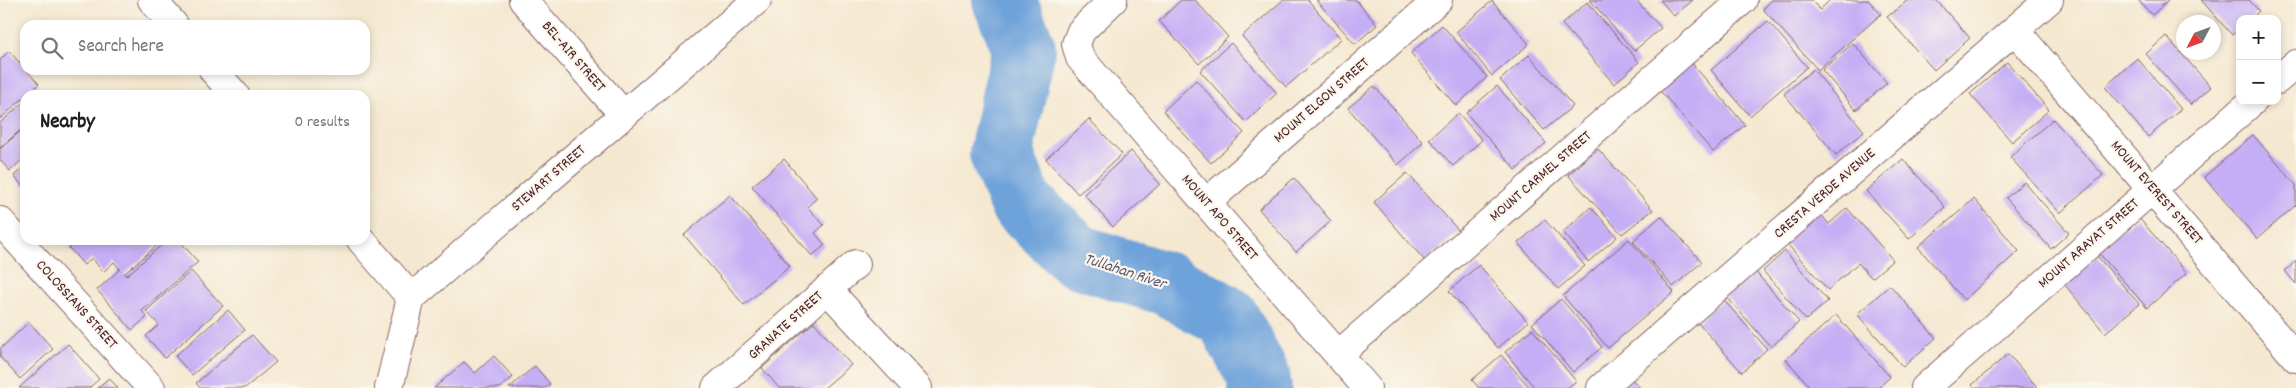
<!DOCTYPE html>
<html lang="en">
<head>
<meta charset="utf-8">
<style>
	body { margin:0; font-family:Dekko,sans-serif; background:#f6f6f6; color:#202124 }
	.controls { position:absolute; right:15px; top:15px; display:grid; overflow:hidden; border-radius:10px; box-shadow:0 2px 8px #0003 }
	.controls button { width:45px; height:45px; display:grid; place-items:center; padding:0; border:0; border-bottom:1px solid #e0e0e0; background:#fff; color:#202124; font:25px sans-serif }
	.compass { position:absolute; left:2176px; top:15px; width:45px; height:45px; border-radius:50%; background:#fff; box-shadow:0 2px 8px #0003; rotate:229deg }
	.list { margin:0; padding:0; list-style:none }
	h2 { display:flex; justify-content:space-between; align-items:center; height:65px; margin:0; padding:0 20px; font-size:21px }
	h2 small { font-size:16px; font-weight:400; color:#757577 }
	.icon { flex:none; width:28px; height:28px; fill:none; stroke:currentColor; stroke-width:2; stroke-linecap:round; stroke-linejoin:round }
	.map { position:relative; flex:none; width:2296px; height:388px; overflow:hidden }
	.search { position:absolute; background:#fff; box-shadow:0 2px 8px #0003; left:20px; top:20px; width:350px; height:55px; display:flex; align-items:center; gap:12px; box-sizing:border-box; padding:0 18px; border-radius:15px; color:#757577; font-size:19px }
	.panel { position:absolute; background:#fff; box-shadow:0 2px 8px #0003; left:20px; top:90px; width:350px; height:155px; border-radius:15px }
	.map>svg:first-child { display:block }
	.lines { fill:none; stroke-linecap:round; stroke-linejoin:round }
	.river { stroke:#6ea2da; stroke-width:64 }
	.building { fill:#c4aef5 }
	.minor-casing { stroke:#866565; stroke-width:30 }
	.minor { stroke:#fff; stroke-width:28 }
	.labels { text-anchor:middle; dominant-baseline:central; stroke-width:4.5; stroke-linejoin:round; paint-order:stroke }
	.street-label { font-size:15px; fill:#4a1f2b; stroke:#fbf7ec }
	.water-label { font-size:16px; font-style:italic; fill:#585371; stroke:#fbf7ec }
</style>
</head>
<body>
<div class="map">
<svg width="2296" height="388" viewBox="0 0 2296 388">
	<rect width="100%" height="100%" fill="#fbf7ec"/>
	<filter id="ink" filterUnits="userSpaceOnUse"><feTurbulence type="fractalNoise" baseFrequency=".02" numOctaves="2"/><feDisplacementMap in="SourceGraphic" scale="10" xChannelSelector="R" yChannelSelector="G"/><feConvolveMatrix kernelMatrix="1 2 1 2 8 2 1 2 1" color-interpolation-filters="sRGB"/></filter>
	<filter id="wash" filterUnits="userSpaceOnUse"><feTurbulence type="fractalNoise" baseFrequency=".0096" numOctaves="4" result="noise"/><feDisplacementMap in="SourceGraphic" scale="20" xChannelSelector="R" yChannelSelector="G"/><feGaussianBlur stdDeviation="1.12" result="paint"/><feColorMatrix in="noise" values="0 0 0 0 0 0 0 0 0 0 0 0 0 0 0 0 0 1.4 0 .05"/><feComposite in="paint" operator="in"/></filter>
	<g filter="url(#wash)">
		<rect width="100%" height="100%" fill="#f4e8d0"/>
		<g class="lines">
			<path class="river" d="M1004 0 1024 48 1001 153 1021 203 1077 256 1167 284 1227 317 1258 375 1260 388"/>
		</g>
		<g id="blocks">
			<path class="building" d="M1181 0H1195L1228 37 1199 64 1159 21Z
				M1283 0H1308L1341 39 1286 87 1242 36Z
				M1316 0H1356L1377 25 1355 44Z
				M1590 0H1636L1661 28 1634 51Z
				M1660 0H1693L1674 16Z
				M1772 0H1811L1820 10 1830 0H1868L1881 14 1818 70 1763 9Z
				M1908 0H1936L1970 38 1934 70 1887 17Z
				M2138 0H2169L2152 15Z
				M2201 0H2249L2259 11 2251 19H2240V28L2232 35Z
				M1492 1 1529 44 1492 76 1456 32Z
				M1587 2 1639 62 1614 84 1562 24Z
				M1768 21 1807 67 1750 116 1711 70Z
				M1442 25 1487 77 1456 106 1411 53Z
				M2166 36 2211 87 2191 105 2146 54Z
				M1231 43 1277 93 1246 122 1200 71Z
				M1853 43 1887 83 1856 110 1822 70Z
				M9 51 39 84 0 119V60Z
				M1529 55 1573 106 1544 130 1500 80Z
				M2137 58 2181 109 2148 137 2105 87Z
				M1689 60 1745 125 1713 152 1657 87Z
				M2007 62 2049 110 2012 142 1970 94Z
				M1813 69 1864 131 1836 155 1784 94Z
				M1196 80 1244 133 1211 163 1163 111Z
				M1374 86 1423 142 1398 165 1348 108Z
				M1497 86 1546 143 1516 170 1466 113Z
				M25 101V126L0 148V123Z
				M1458 113 1482 140 1453 166 1429 139Z
				M1089 119 1122 154 1078 194 1046 159Z
				M2053 119 2103 175 2060 213 2010 157Z
				M25 127V157L10 171 0 160V149Z
				M2253 135 2296 185V205L2257 239 2204 177Z
				M1598 149 1653 210 1622 234 1568 175Z
				M1131 151 1160 184 1113 227 1084 194Z
				M784 159 817 198 807 207 824 225 815 233 825 245 812 256 752 186Z
				M1903 159 1945 207 1909 239 1866 191Z
				M25 166V189L14 176Z
				M1407 173 1459 231 1425 261 1374 202Z
				M1294 178 1331 221 1296 252 1259 209Z
				M2024 182 2069 233 2051 249 2006 198Z
				M730 195 790 266 744 305 684 235Z
				M1974 199 2019 251 1964 300 1918 247Z
				M1813 205 1829 224 1847 208 1893 260 1872 278 1858 263 1828 290 1779 235Z
				M1591 207 1617 237 1588 262 1563 232Z
				M1661 216 1702 262 1673 287 1633 241Z
				M2138 217 2187 273 2147 308 2097 251Z
				M1545 220 1585 266 1558 289 1518 243Z
				M1629 239 1674 292 1608 348 1563 296Z
				M79 240H163L124 274 126 276 167 240H179L198 262 142 311 147 317 132 330 97 290 120 269 114 262 103 272 92 258 84 265 69 248Z
				M1785 251 1828 301 1806 320 1763 271Z
				M2097 256 2139 304 2105 333 2064 284Z
				M2296 261V284L2285 271Z
				M1479 265 1528 322 1498 348 1449 291Z
				M1753 269 1799 322 1771 347 1725 295Z
				M191 271 223 306 165 358 146 336 159 325 146 311Z
				M1890 285 1936 338 1903 367 1857 314Z
				M1561 299 1602 347 1573 372 1532 324Z
				M1723 299 1767 349 1742 372 1697 322Z
				M228 310 245 330 192 375 175 356Z
				M1836 315 1890 377 1878 388H1811L1786 359Z
				M29 322 53 349 20 379 0 357V349Z
				M814 322 851 365 824 388H779L762 368Z
				M1532 329 1576 381 1567 388H1535L1505 352Z
				M252 335 276 362 245 388H200L196 383Z
				M68 344 99 379 89 388H19Z
				M2008 354 2038 388H1975L1972 385Z
				M1501 355 1530 388H1479L1472 380Z
				M494 356 513 377 500 388H434L464 362 475 373Z
				M535 366 550 384 545 388H509Z
				M1626 373 1640 388H1610Z
				M109 378 118 388H97Z"/>
		</g>
	</g>
	<g filter="url(#ink)">
		<use href="#blocks" fill-opacity="0" stroke="#866565" stroke-width="1"/>
		<g class="lines">
			<defs>
				<path id="minor" d="M152 0 174 25
					M523 0 624 115
					M1113 0 1081 31 1076 44 1080 58 1367 388
					M2015 30 2296 358
					M213 70 235 95
					M2277 80 2296 64
					M1206 203 1438 0
					M0 221 151 388
					M361 240 411 298
					M827 289 918 388
					M1338 355 1743 0
					M389 388 411 298 757 0
					M716 388 856 264
					M1601 388 2049 0
					M1925 388 2253 101"/>
			</defs>
			<use href="#minor" class="minor-casing"/>
			<use href="#minor" class="minor"/>
		</g>
	</g>
	<g class="labels">
		<g class="street-label">
			<text transform="translate(573 57) rotate(49)">BEL-AIR STREET</text>
			<text transform="translate(1322 101) rotate(-41)">MOUNT ELGON STREET</text>
			<text transform="translate(1541 177) rotate(-41)">MOUNT CARMEL STREET</text>
			<text transform="translate(549 179) rotate(-41)">STEWART STREET</text>
			<text transform="translate(2156 193) rotate(49)">MOUNT EVEREST STREET</text>
			<text transform="translate(1825 194) rotate(-41)">CRESTA VERDE AVENUE</text>
			<text transform="translate(1219 218) rotate(49)">MOUNT APO STREET</text>
			<text transform="translate(2089 244) rotate(-41)">MOUNT ARAYAT STREET</text>
			<text transform="translate(76 305) rotate(48)">COLOSSIANS STREET</text>
			<text transform="translate(786 326) rotate(-42)">GRANATE STREET</text>
		</g>
		<g class="water-label">
			<text transform="translate(1125 272) rotate(18)">Tullahan River</text>
		</g>
	</g>
</svg>
<div class="controls">
<button>+</button>
<button>−</button>
</div>
<svg class="compass" viewBox="-18 -18 36 36"><path d="M0-13l5 13h-10z" fill="#e53935"/><path d="M0 13l5-13h-10z" fill="#757577"/></svg>
<div class="search"><svg class="icon" aria-label="search" viewBox="0 0 24 24"><circle cx="10" cy="10" r="6"/><path d="M15 15l6 6"/></svg>Search here</div>
<section class="panel">
<h2>Nearby<small>0 results</small></h2>
<ul class="list">
</ul>
</section>
</div>
</body>
</html>
